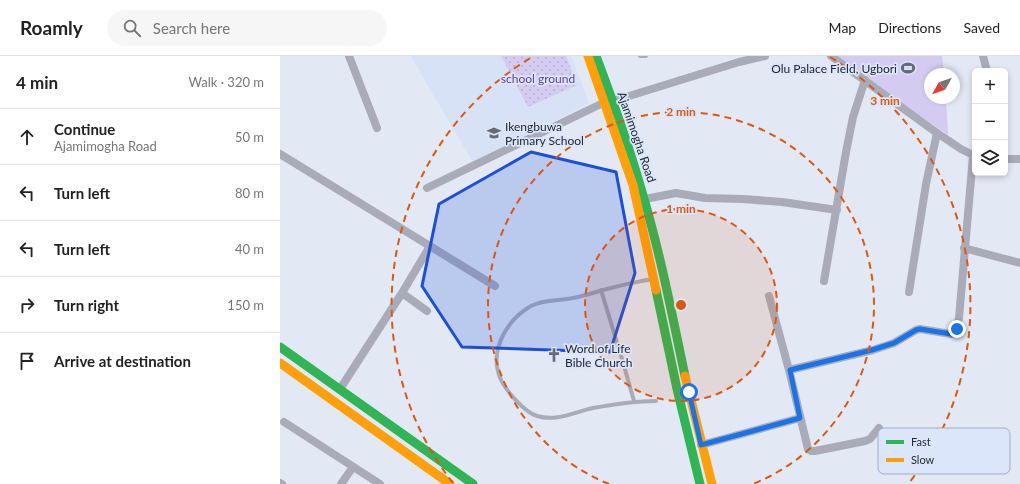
<!DOCTYPE html>
<html lang="en">
<head>
<meta charset="utf-8">
<style>
	body { margin:0; font-family:Lato,sans-serif; background:#f6f6f6; color:#222 }
	.controls { position:absolute; right:12px; top:12px; display:grid; overflow:hidden; border-radius:6px; box-shadow:0 2px 6px #0003 }
	.controls button { width:36px; height:36px; display:grid; place-items:center; padding:0; border:0; border-bottom:1px solid #e0e0e0; background:#fff; color:#222; font:20px sans-serif }
	.compass { position:absolute; left:644px; top:12px; width:36px; height:36px; border-radius:50%; background:#fff; box-shadow:0 2px 6px #0003; rotate:230deg }
	.stop { position:absolute; width:12px; height:12px; margin:-9px; border:3px solid #1a73e8; border-radius:50%; background:#fff }
	.stop.end { background:#1a73e8; border-color:#fff; box-shadow:0 1px 4px #0008 }
	.list { margin:0; padding:0; list-style:none }
	h2 { display:flex; justify-content:space-between; align-items:center; height:52px; margin:0; padding:0 16px; font-size:17px }
	h2 small { font-size:13px; font-weight:400; color:#767676 }
	.list li { display:grid; grid-template-columns:26px 1fr auto; gap:12px; align-items:center; box-sizing:border-box; height:56px; padding:0 16px; border-top:1px solid #e0e0e0 }
	.list b { display:block; font-size:15px; white-space:nowrap }
	.list p { margin:0; font-size:13px; white-space:nowrap; color:#767676 }
	.list em { font-size:13px; font-style:normal; color:#767676 }
	.icon { flex:none; width:22px; height:22px; fill:none; stroke:currentColor; stroke-width:2; stroke-linecap:round; stroke-linejoin:round }
	.map { position:relative; flex:none; width:740px; height:428px; overflow:hidden }
	header { display:flex; align-items:center; gap:24px; box-sizing:border-box; height:56px; padding:0 20px; background:#fff; border-bottom:1px solid #e0e0e0 }
	header strong { font-size:19px }
	nav { display:flex; gap:22px; margin-inline-start:auto; font-size:14px }
	.search { width:280px; height:36px; background:#f6f6f6; display:flex; align-items:center; gap:10px; box-sizing:border-box; padding:0 14px; border-radius:22px; color:#767676; font-size:15px }
	main { display:flex }
	aside { flex:1; background:#fff }
	.map>svg:first-child { display:block }
	.built { fill:#d8e2f7 }
	.grass { fill:#d4cbf1 }
	.park { fill:url(#park-dots) }
	.lines { fill:none; stroke-linecap:round; stroke-linejoin:round }
	.lane { stroke:#a9acb8; stroke-width:4 }
	.street { stroke:#a9acb8; stroke-width:8 }
	.fast { stroke:#30b455; stroke-width:9 }
	.slow { stroke:#ff9f0a; stroke-width:9 }
	.route { stroke:#1a73e8; stroke-width:5 }
	.marked { fill:#1d4ed8; fill-opacity:0.2; stroke:#1d4ed8; stroke-width:3; stroke-linejoin:round }
	.ring { fill:none; stroke:#de570e; stroke-width:2; stroke-dasharray:7 5 }
	.labels { text-anchor:middle; dominant-baseline:central; stroke-width:3.5; stroke-linejoin:round; paint-order:stroke }
	.poi-label { font-size:12px; fill:#242830; stroke:#dbe6fb; text-anchor:start }
	.park-label { font-size:12px; fill:#633c98; stroke:#dbe6fb }
	.street-label { font-size:12px; fill:#242830; stroke:#dbe6fb }
	.key { fill:#dbe6fb; stroke:#a4adbe; stroke-width:1 }
	.key-label { font-size:11px; fill:#242830 }
	.centre { fill:#de570e; stroke:#dbe6fb; stroke-width:2 }
	.ring-label { font-size:12px; text-anchor:middle; font-weight:bold; fill:#de570e; stroke:#dbe6fb; stroke-width:3.5; stroke-linejoin:round; paint-order:stroke }
</style>
</head>
<body>
<header>
<strong>Roamly</strong>
<div class="search"><svg class="icon" aria-label="search" viewBox="0 0 24 24"><circle cx="10" cy="10" r="6"/><path d="M15 15l6 6"/></svg>Search here</div>
<nav><a>Map</a><a>Directions</a><a>Saved</a></nav>
</header>
<main>
<aside>
<h2>4 min<small>Walk · 320 m</small></h2>
<ul class="list">
<li><svg class="icon" aria-label="ahead" viewBox="0 0 24 24"><path d="M12 20V5M6 11l6-6 6 6"/></svg><div><b>Continue</b><p>Ajamimogha Road</p></div><em>50 m</em></li>
<li><svg class="icon" aria-label="left" viewBox="0 0 24 24"><path d="M17 20v-9H6M10 6l-5 5 5 5"/></svg><div><b>Turn left</b></div><em>80 m</em></li>
<li><svg class="icon" aria-label="left" viewBox="0 0 24 24"><path d="M17 20v-9H6M10 6l-5 5 5 5"/></svg><div><b>Turn left</b></div><em>40 m</em></li>
<li><svg class="icon" aria-label="right" viewBox="0 0 24 24"><path d="M7 20v-9h11M14 6l5 5-5 5"/></svg><div><b>Turn right</b></div><em>150 m</em></li>
<li><svg class="icon" aria-label="arrive" viewBox="0 0 24 24"><path d="M6 21V4h12l-3 4 3 4H6"/></svg><div><b>Arrive at destination</b></div></li>
</ul>
</aside>
<div class="map">
<svg width="740" height="428" viewBox="0 0 740 428">
	<defs>
		<pattern id="park-dots" width="8" height="8" patternUnits="userSpaceOnUse"><rect width="8" height="8" fill="#d4cbf1"/><path d="M2 2h.1M6 6h.1" fill="none" stroke="#b6aecf" stroke-width="1.8" stroke-linecap="round"/></pattern>
	</defs>
	<rect width="100%" height="100%" fill="#e2e8f4"/>
	<path class="built" d="M132 0H291L309 47 194 108 131 1Z"/>
	<path class="grass" d="M554 0H662L664 18H650V42H666L668 79Z"/>
	<path class="park" d="M221 0H286L297 29 248 51Z"/>
	<g class="lines">
		<path class="lane" d="M360 0H366
			M372 223C358 226 344 228 331 232 318 235 305 240 293 242 279 245 264 243 251 250 228 263 210 292 219 319 223 332 244 356 257 360 277 366 294 356 313 352 335 348 354 345 376 345
			M321 234 342 303 354 345"/>
		<path class="street" d="M69 0 97 72
			M551 0 657 77 681 93 695 100
			M703 0 707 15
			M0 98 215 230
			M725 103H740
			M147 132 323 47 333 45 459 6 485 0
			M365 143 396 137 425 142 463 143 502 146 557 154
			M684 192 740 207
			M544 225 566 96 573 61 585 24
			M629 236 646 128 657 77
			M122 237 147 255
			M489 240 509 314 528 393 531 395H535L585 385 590 383 599 372
			M509 314 593 294 614 287 636 274 640 273 671 278 676 275 679 262 693 100
			M60 333 122 237 150 190
			M4 366 100 428
			M421 389 520 362
			M0 427 2 428
			M61 428 73 411"/>
		<path class="fast" d="M316 0C333 45 349 90 362 136 380 196 392 258 405 320
			M376 234 397 333 420 428
			M0 291 193 428"/>
		<path class="slow" d="M308 0 353 129 376 234
			M0 307 170 428
			M405 320 432 428"/>
	</g>
	<g class="lines">
		<path class="route" d="M409 336 421 389 520 362 510 314 592 294 614 287 636 274 640 273 671 278H674L677 273"/>
	</g>
	<path class="marked" d="M251 96 336 116 355 217 330 296 182 291 142 230 159 148Z"/>
	<circle cx="401" cy="249" r="96" fill="#de570e" fill-opacity=".12"/>
	<g class="ring">
		<circle cx="401" cy="249" r="96"/>
		<path d="M329 428A193 193 0 1 1 473 428"/>
		<path d="M173 427A289 289 0 0 1 252 1M550 1A289 289 0 0 1 629 427"/>
	</g>
	<defs>
		<symbol id="stadium-bare" viewBox="-9 -9 18 18"><path d="M0-5a6.5 5 0 1 0 0 10a6.5 5 0 1 0 0-10ZM-3.5-1.8h7v3.6h-7Z" fill="#666b75" stroke="#dbe6fb" stroke-width="2.5" paint-order="stroke"/></symbol>
		<symbol id="school-bare" viewBox="-9 -9 18 18"><path d="M0-5L7-2L0 1L-7-2ZM-4 1L0 2.5L4 1V4Q0 6-4 4Z" fill="#666b75" stroke="#dbe6fb" stroke-width="2.5" paint-order="stroke"/></symbol>
		<symbol id="church-bare" viewBox="-9 -9 18 18"><path d="M-1.2-6h2.4v3.5h3.3v2.4h-3.3V6h-2.4V-.1h-3.3v-2.4h3.3Z" fill="#666b75" stroke="#dbe6fb" stroke-width="2.5" paint-order="stroke"/></symbol>
	</defs>
	<g fill-rule="evenodd">
		<use href="#stadium-bare" x="618" y="2" width="20" height="20"/>
		<use href="#school-bare" x="204" y="67" width="20" height="20"/>
		<use href="#church-bare" x="264" y="289" width="20" height="20"/>
	</g>
	<g class="labels">
		<g class="poi-label">
			<text x="617" y="12" text-anchor="end">Olu Palace Field, Ugbori</text>
			<text x="225" y="70">Ikengbuwa<tspan x="225" dy="14">Primary School</tspan></text>
			<text x="285" y="292">Word of Life<tspan x="285" dy="14">Bible Church</tspan></text>
		</g>
		<g class="park-label">
			<text x="258" y="22">school ground</text>
		</g>
		<g class="street-label">
			<text transform="translate(357 81) rotate(71)">Ajamimogha Road</text>
		</g>
	</g>
	<rect x="598" y="372" width="132" height="46" rx="6" class="key"/>
	<rect x="606" y="384" width="18" height="4" fill="#30b455"/>
	<rect x="606" y="402" width="18" height="4" fill="#ff9f0a"/>
	<g class="key-label">
		<text x="631" y="390">Fast</text>
		<text x="631" y="408">Slow</text>
	</g>
	<circle cx="401" cy="249" r="6" class="centre"/>
	<g class="ring-label">
		<text x="605" y="49">3 min</text>
		<text x="401" y="60">2 min</text>
		<text x="401" y="157">1 min</text>
	</g>
</svg>
<div class="controls">
<button>+</button>
<button>−</button>
<button><svg class="icon" aria-label="layers" viewBox="0 0 24 24"><path d="M12 4l9 5-9 5-9-5zM3 14l9 5 9-5"/></svg></button>
</div>
<svg class="compass" viewBox="-18 -18 36 36"><path d="M0-13l5 13h-10z" fill="#e53935"/><path d="M0 13l5-13h-10z" fill="#767676"/></svg>
<div class="stop" style="left:409px;top:336px"></div>
<div class="stop end" style="left:677px;top:273px"></div>
</div>
</main>
</body>
</html>
